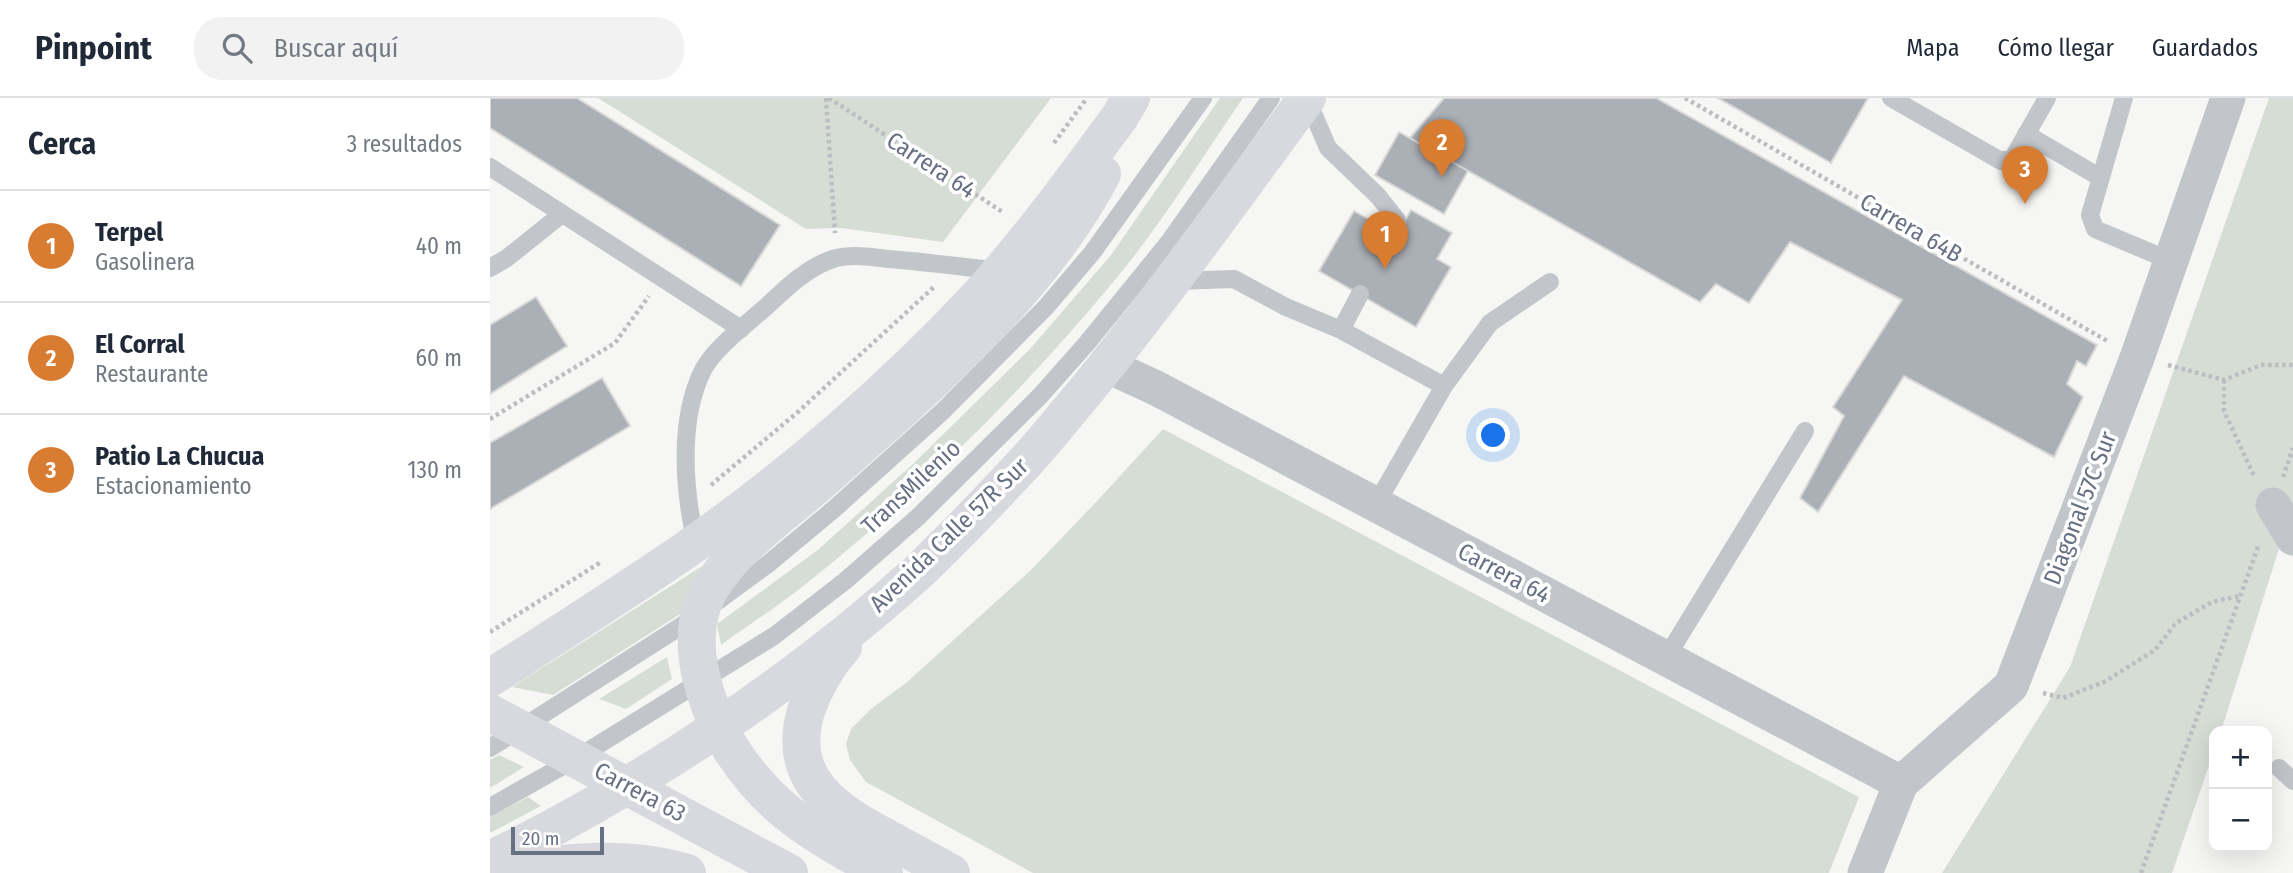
<!DOCTYPE html>
<html lang="es">
<head>
<meta charset="utf-8">
<style>
	body { margin:0; font-family:"Fira Sans Condensed",sans-serif; background:#f2f2f3; color:#1f2937 }
	.controls { position:absolute; right:21px; bottom:21px; display:grid; overflow:hidden; border-radius:14px; box-shadow:0 7px 28px #0002 }
	.controls button { width:63px; height:63px; display:grid; place-items:center; padding:0; border:0; border-bottom:2px solid #e0e1e3; background:#fff; color:#1f2937; font:35px sans-serif }
	.scale { position:absolute; left:21px; bottom:18px; width:93px; box-sizing:border-box; padding-left:7px; border:4px solid #677183; border-top:0; font-size:19px; line-height:24px; white-space:nowrap; color:#677183; -webkit-text-stroke:5px #fff; paint-order:stroke }
	.you { position:absolute; left:1004px; top:338px; width:24px; height:24px; margin:-18px; border:5px solid #fff; border-radius:50%; background:#1a73e8; box-shadow:0 0 0 10px #1a73e833 }
	.badge { display:grid; place-items:center; width:46px; height:46px; border-radius:50%; background:#d87c32; color:#fff; font-size:23px; font-weight:700 }
	.pin { position:absolute; translate:-50% -58px; filter:drop-shadow(0 2px 4px #0008) }
	.pin::after { content:''; position:absolute; top:37px; width:24px; height:21px; background:inherit; clip-path:polygon(0 0,100% 0,50% 100%) }
	.list { margin:0; padding:0; list-style:none }
	h2 { display:flex; justify-content:space-between; align-items:center; height:91px; margin:0; padding:0 28px; font-size:30px }
	h2 small { font-size:23px; font-weight:400; color:#747a83 }
	.list li { display:grid; grid-template-columns:46px 1fr auto; gap:21px; align-items:center; box-sizing:border-box; height:112px; padding:0 28px; border-top:2px solid #e0e1e3 }
	.list b { display:block; font-size:26px; white-space:nowrap }
	.list p { margin:0; font-size:23px; white-space:nowrap; color:#747a83 }
	.list em { font-size:23px; font-style:normal; color:#747a83 }
	.icon { flex:none; width:38px; height:38px; fill:none; stroke:currentColor; stroke-width:2; stroke-linecap:round; stroke-linejoin:round }
	.map { position:relative; flex:none; width:1803px; height:775px; overflow:hidden }
	header { display:flex; align-items:center; gap:42px; box-sizing:border-box; height:98px; padding:0 35px; background:#fff; border-bottom:2px solid #e0e1e3 }
	header strong { font-size:33px }
	nav { display:flex; gap:38px; margin-inline-start:auto; font-size:24px }
	.search { width:490px; height:63px; background:#f2f2f3; display:flex; align-items:center; gap:18px; box-sizing:border-box; padding:0 24px; border-radius:28px; color:#747a83; font-size:26px }
	main { display:flex }
	aside { flex:1; background:#fff }
	.map>svg:first-child { display:block }
	.green { fill:#d6ddd5 }
	.building { fill:#abb0b7; stroke:#d8d8d6; stroke-width:2 }
	.lines { fill:none; stroke-linecap:round; stroke-linejoin:round }
	.path { stroke:#bcbdc0; stroke-width:4.5; stroke-dasharray:3.5 3.5; stroke-linecap:butt }
	.lane { stroke:#c2c5c9; stroke-width:18 }
	.street { stroke:#c2c5c9; stroke-width:35 }
	.secondary { stroke:#d8d9df; stroke-width:38 }
	.highway { stroke:#d8d9df; stroke-width:38 }
	.labels { text-anchor:middle; dominant-baseline:central; stroke-width:7; stroke-linejoin:round; paint-order:stroke }
	.street-label { font-size:24px; fill:#677183; stroke:#fff }
</style>
</head>
<body>
<header>
<strong>Pinpoint</strong>
<div class="search"><svg class="icon" aria-label="search" viewBox="0 0 24 24"><circle cx="10" cy="10" r="6"/><path d="M15 15l6 6"/></svg>Buscar aquí</div>
<nav><a>Mapa</a><a>Cómo llegar</a><a>Guardados</a></nav>
</header>
<main>
<aside>
<h2>Cerca<small>3 resultados</small></h2>
<ul class="list">
<li><span class="badge">1</span><div><b>Terpel</b><p>Gasolinera</p></div><em>40 m</em></li>
<li><span class="badge">2</span><div><b>El Corral</b><p>Restaurante</p></div><em>60 m</em></li>
<li><span class="badge">3</span><div><b>Patio La Chucua</b><p>Estacionamiento</p></div><em>130 m</em></li>
</ul>
</aside>
<div class="map">
<svg width="1803" height="775" viewBox="0 0 1803 775">
	<rect width="100%" height="100%" fill="#f6f7f4"/>
	<path class="green" d="M108 0H561L453 144 351 130 316 131Z
		M730 0H753C711 61 672 126 624 183 534 292 432 393 322 481 293 505 261 525 231 547L227 526 329 451 424 365 540 251 621 157Z
		M1779 0H1803V407L1731 633H1724V653L1682 775H1452L1580 569Z
		M673 331 1369 699 1339 775H543L376 684 360 662 356 646 361 631 382 610 416 585 540 473 608 402Z
		M228 458 195 513 63 597 22 589Z
		M177 559 182 581 136 611 109 601Z
		M9 657 34 669 0 690V662Z
		M38 699 51 708 0 735V719Z"/>
	<path class="building" d="M0 0H87L290 127 251 188 0 30Z
		M954 0H1166L1607 247 1596 268 1587 263 1577 286 1593 299 1564 359 1414 278 1328 414 1310 400 1354 318 1343 309 1412 202 1300 144 1259 205 1226 186 1210 204 920 40Z
		M1228 0H1378L1341 65Z
		M909 34 978 73 954 116 885 77Z
		M921 112 962 135 947 161 961 169 926 229 829 173 864 113 907 137Z
		M46 199 77 248 0 296V227Z
		M112 280 140 328 0 411V345Z"/>
	<g class="lines">
		<path class="path" d="M336 0 345 135
			M339 0 514 115
			M1195 0 1619 244
			M564 45 597 0
			M1678 267 1734 282 1771 267H1803
			M1734 282V313L1765 380
			M0 321 125 245 159 198
			M1793 379 1803 350
			M221 387 309 313 445 188
			M0 534 111 464
			M1553 595 1573 600 1614 584 1665 552 1686 525 1722 504 1750 498
			M1651 775 1769 446"/>
		<path class="lane" d="M1401 0 1511 63 1523 60 1557 0
			M1634 0 1600 117 1605 131 1681 163
			M817 1 838 50 888 98 907 122V137
			M1536 36 1611 80
			M0 69 251 231
			M0 170 17 160 72 116
			M685 183 744 181 796 209 851 232 870 196
			M851 232 954 288
			M885 408 954 288 1000 225 1060 184
			M206 445C194 393 188 322 213 272 225 249 257 226 277 208 296 190 320 167 346 160 363 156 383 159 399 161 436 164 473 169 510 173
			M1176 560 1315 333
			M0 650 210 516 278 466 344 411 453 313 556 209 602 155 713 0
			M1789 670 1803 683
			M0 709 87 660 284 538 355 483 428 419 550 298 597 245 679 144 781 0"/>
		<path class="street" d="M616 267 666 290 1411 685
			M1783 407 1803 440
			M1375 775 1411 685 1521 588 1647 260 1738 0"/>
		<path class="secondary" d="M0 615 299 775
			M228 629C271 708 318 733 394 775"/>
		<path class="highway" d="M353 549C337 567 324 590 316 613 296 681 343 711 395 739 417 751 439 763 461 775
			M0 580C67 537 135 494 200 449 302 378 403 290 488 199 539 143 584 81 629 20L641 0
			M228 629C214 594 200 554 210 515 224 462 291 419 330 384 366 352 402 321 437 288 504 225 569 158 612 76
			M0 762C150 689 304 586 428 474 466 438 503 399 539 360 558 339 576 316 594 295 672 200 744 99 817 0
			M19 775C75 762 142 758 197 775"/>
	</g>
	<g class="labels">
		<g class="street-label">
			<text transform="translate(441 67) rotate(33)">Carrera 64</text>
			<text transform="translate(1421 130) rotate(30)">Carrera 64B</text>
			<text transform="translate(421 389) rotate(-43)">TransMilenio</text>
			<text transform="translate(1590 410) rotate(-69)">Diagonal 57C Sur</text>
			<text transform="translate(459 437) rotate(-44)">Avenida Calle 57R Sur</text>
			<text transform="translate(1014 475) rotate(28)">Carrera 64</text>
			<text transform="translate(150 694) rotate(28)">Carrera 63</text>
		</g>
	</g>
</svg>
<div class="controls">
<button>+</button>
<button>−</button>
</div>
<div class="scale">20 m</div>
<div class="you"></div>
<div class="pin badge" style="left:895px;top:171px">1</div>
<div class="pin badge" style="left:952px;top:79px">2</div>
<div class="pin badge" style="left:1535px;top:106px">3</div>
</div>
</main>
</body>
</html>
